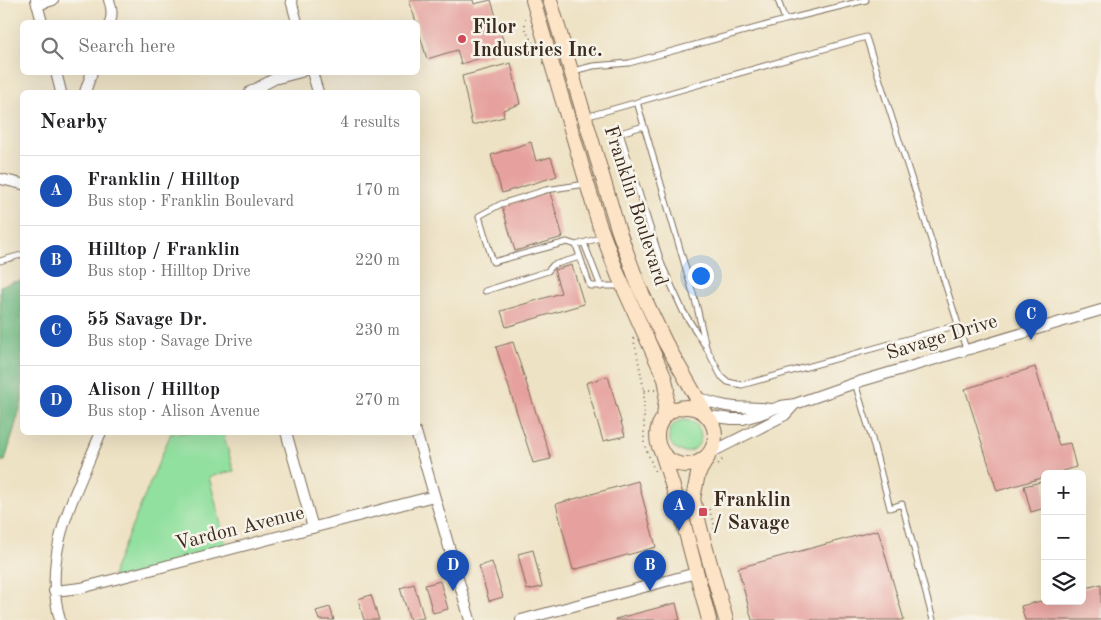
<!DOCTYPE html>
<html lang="en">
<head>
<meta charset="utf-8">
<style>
	body { margin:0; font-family:"Old Standard TT",serif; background:#f2f2f2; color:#202124 }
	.controls { position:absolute; right:15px; bottom:15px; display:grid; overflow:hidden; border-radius:8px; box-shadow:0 5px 20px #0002 }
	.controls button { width:45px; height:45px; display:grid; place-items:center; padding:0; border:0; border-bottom:1px solid #e0e0e0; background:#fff; color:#202124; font:25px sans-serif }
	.you { position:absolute; left:700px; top:275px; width:18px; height:18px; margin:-12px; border:4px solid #fff; border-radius:50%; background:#1a73e8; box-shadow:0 0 0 8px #1a73e833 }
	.badge { display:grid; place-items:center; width:32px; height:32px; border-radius:50%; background:#d1495b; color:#fff; font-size:16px; font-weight:700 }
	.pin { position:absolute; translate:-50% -41px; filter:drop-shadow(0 1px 2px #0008) }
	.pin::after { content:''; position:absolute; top:26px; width:18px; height:15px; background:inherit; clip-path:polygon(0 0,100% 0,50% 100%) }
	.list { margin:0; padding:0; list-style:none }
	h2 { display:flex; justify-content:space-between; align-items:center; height:65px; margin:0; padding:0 20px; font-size:21px }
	h2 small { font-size:16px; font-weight:400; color:#757577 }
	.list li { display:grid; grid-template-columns:32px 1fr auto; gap:15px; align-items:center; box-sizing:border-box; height:70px; padding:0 20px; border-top:1px solid #e0e0e0 }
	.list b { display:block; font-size:19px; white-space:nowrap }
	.list p { margin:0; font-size:16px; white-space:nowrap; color:#757577 }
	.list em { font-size:16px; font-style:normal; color:#757577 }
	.icon { flex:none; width:28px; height:28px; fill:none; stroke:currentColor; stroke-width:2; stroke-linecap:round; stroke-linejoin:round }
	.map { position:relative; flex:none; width:1101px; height:620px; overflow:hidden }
	.search { position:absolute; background:#fff; box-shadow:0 5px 20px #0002; left:20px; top:20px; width:400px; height:55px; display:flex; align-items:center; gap:12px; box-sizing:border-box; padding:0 18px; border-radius:8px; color:#757577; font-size:19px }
	.panel { position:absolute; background:#fff; box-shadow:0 5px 20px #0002; left:20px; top:90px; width:400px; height:345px; border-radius:8px }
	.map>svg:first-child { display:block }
	.green { fill:#91e09f; stroke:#66855e }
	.forest { fill:#74be86; stroke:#587452 }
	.building { fill:#e6a19e }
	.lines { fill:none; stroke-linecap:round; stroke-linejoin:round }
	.lane-casing { stroke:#7a6a58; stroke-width:7 }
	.street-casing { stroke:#7a6a58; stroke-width:12 }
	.secondary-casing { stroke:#7a6a58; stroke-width:16 }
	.path { stroke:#7a6a58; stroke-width:2; stroke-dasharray:1 4; stroke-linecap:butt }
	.lane { stroke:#fff; stroke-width:5 }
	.street { stroke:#fff; stroke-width:10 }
	.secondary { stroke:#fee4c6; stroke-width:14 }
	.poi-dot { fill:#d1495b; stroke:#f7f3e8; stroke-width:2 }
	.labels { text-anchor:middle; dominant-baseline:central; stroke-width:5; stroke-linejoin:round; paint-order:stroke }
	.poi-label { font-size:20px; font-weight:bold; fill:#3b2a1e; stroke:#f7f3e8; text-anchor:start }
	.street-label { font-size:20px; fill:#3b2a1e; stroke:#f7f3e8 }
</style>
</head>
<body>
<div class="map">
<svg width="1101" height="620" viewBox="0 0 1101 620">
	<rect width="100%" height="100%" fill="#f7f3e8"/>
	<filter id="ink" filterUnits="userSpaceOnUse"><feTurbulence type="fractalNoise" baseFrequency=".02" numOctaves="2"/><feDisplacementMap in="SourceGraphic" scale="10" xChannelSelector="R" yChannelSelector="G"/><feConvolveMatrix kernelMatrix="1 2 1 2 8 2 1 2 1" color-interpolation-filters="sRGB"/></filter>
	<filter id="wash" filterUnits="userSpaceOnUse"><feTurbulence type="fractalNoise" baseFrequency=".0096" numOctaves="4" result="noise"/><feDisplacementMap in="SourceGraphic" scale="20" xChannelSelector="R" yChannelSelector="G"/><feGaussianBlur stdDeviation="1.12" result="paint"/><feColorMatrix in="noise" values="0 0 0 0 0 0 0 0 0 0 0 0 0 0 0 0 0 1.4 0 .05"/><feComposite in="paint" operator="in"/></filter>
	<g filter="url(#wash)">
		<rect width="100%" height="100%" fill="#eee2c4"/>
		<path class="green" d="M669 436a16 16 0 1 1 32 0a16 16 0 1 1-32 0Z
			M171 433H223L234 471 209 477 227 548 112 581 114 569Z"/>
		<path class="forest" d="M22 281V402L5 461H0V286L13 282Z"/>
		<g id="blocks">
			<path class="building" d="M409 0H473L474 4 491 0 506 50 461 64 457 50 427 59 418 29V22H416Z
				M511 63 520 104 503 110 504 117 472 125 462 76Z
				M531 142 536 161 551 157 557 176 502 193 491 155Z
				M550 192 563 237 515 251 502 206Z
				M572 265 584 304 506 327 501 311 561 293 554 270Z
				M513 342 551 459 533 463 496 347Z
				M1035 367 1059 445 1070 443 1076 467 1054 474H1045V477L997 491 965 389Z
				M608 376 625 436 603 441 586 383Z
				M638 481 656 547 573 570 556 504Z
				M1045 481V508L1031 512 1024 486Z
				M878 530 904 620H752L738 568Z
				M533 550 542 587 527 590 518 554Z
				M492 562 503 597 489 601 479 566Z
				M440 581 448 609 433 613 425 585Z
				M414 584 424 618 410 620 400 588Z
				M1101 584V620H1025L1021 606 1045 600V601H1082V589Z
				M371 595 379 620H364L358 599Z
				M676 603 680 620H615V619Z
				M330 607 334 620H319L316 611Z"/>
		</g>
	</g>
	<g filter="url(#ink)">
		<use href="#blocks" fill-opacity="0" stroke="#7a6a58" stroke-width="1"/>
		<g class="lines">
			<defs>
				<path id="lane" d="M778 0 785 20
					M573 71 593 66 629 63 785 20 866 0
					M637 102 697 307 706 347 721 376 728 382 742 385 958 325
					M585 117 866 37 966 349
					M644 126 620 133 662 265 683 311 704 344
					M603 237 576 245 590 286H622
					M584 243 601 287
					M576 245 567 242 493 262 479 216 501 204 546 190 586 184
					M0 261 21 255
					M485 291 548 271 553 265 580 257
					M855 383 872 439 890 508 902 504 933 620"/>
				<path id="street" d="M36 0 42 22
					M109 0C112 8 113 14 110 22
					M291 0 297 22
					M37 5 53 0
					M56 72 61 92
					M312 72 318 92
					M85 92 92 72
					M250 92 274 79 301 72
					M1 179 22 184
					M696 397C709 402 721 406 735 407 747 408 759 407 771 409
					M708 416 732 419H743L758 415 781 406 795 404 855 383 1101 310
					M286 432 313 528
					M416 432 470 620
					M710 453 785 415 795 404
					M54 591 81 588 434 496
					M60 620C41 552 76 494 101 432
					M521 620 696 573"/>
				<path id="secondary" d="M533 0 599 224 618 275 665 379 667 389 664 417
					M550 0 618 229 639 287 665 342 706 414
					M657 436a29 29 0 1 1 58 0a29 29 0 1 1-58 0Z
					M662 453 679 506 709 620
					M708 457 698 474 693 499 702 535 726 620"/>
			</defs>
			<use href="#lane" class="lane-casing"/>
			<use href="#street" class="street-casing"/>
			<use href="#secondary" class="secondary-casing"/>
			<path class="path" d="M525 19C524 28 528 36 533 43
				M633 338 636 349 644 390V443L655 472
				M644 390H656
				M718 464 725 457
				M709 509 714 524V533"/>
			<use href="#lane" class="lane"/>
			<use href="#street" class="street"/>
			<use href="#secondary" class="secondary"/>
		</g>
	</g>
	<g class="poi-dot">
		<circle cx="462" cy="39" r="5"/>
		<rect x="698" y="507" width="10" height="10" rx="2.5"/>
	</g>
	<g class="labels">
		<g class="poi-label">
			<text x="472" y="28">Filor<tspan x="472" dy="23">Industries Inc.</tspan></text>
			<text x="713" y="501">Franklin<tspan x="713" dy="23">/ Savage</tspan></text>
		</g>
		<g class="street-label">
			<text transform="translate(635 206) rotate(72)">Franklin Boulevard</text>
			<text transform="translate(942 338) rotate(-17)">Savage Drive</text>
			<text transform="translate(240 529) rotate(-14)">Vardon Avenue</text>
		</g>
	</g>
</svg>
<div class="controls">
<button>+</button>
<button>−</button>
<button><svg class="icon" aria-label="layers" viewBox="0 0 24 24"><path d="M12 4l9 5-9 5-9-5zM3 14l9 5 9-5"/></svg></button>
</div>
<div class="you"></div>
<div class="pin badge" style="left:679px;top:531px;background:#1a4fb4">A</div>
<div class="pin badge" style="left:650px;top:591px;background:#1a4fb4">B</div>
<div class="pin badge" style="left:1031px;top:340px;background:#1a4fb4">C</div>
<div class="pin badge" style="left:453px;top:591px;background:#1a4fb4">D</div>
<div class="search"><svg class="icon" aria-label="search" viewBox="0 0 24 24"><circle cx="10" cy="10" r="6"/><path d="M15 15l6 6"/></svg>Search here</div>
<section class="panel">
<h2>Nearby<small>4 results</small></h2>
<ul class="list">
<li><span class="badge" style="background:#1a4fb4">A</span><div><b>Franklin / Hilltop</b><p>Bus stop · Franklin Boulevard</p></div><em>170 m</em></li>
<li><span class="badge" style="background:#1a4fb4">B</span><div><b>Hilltop / Franklin</b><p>Bus stop · Hilltop Drive</p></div><em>220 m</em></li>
<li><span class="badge" style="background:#1a4fb4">C</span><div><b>55 Savage Dr.</b><p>Bus stop · Savage Drive</p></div><em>230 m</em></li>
<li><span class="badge" style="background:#1a4fb4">D</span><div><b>Alison / Hilltop</b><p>Bus stop · Alison Avenue</p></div><em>270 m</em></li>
</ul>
</section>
</div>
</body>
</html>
